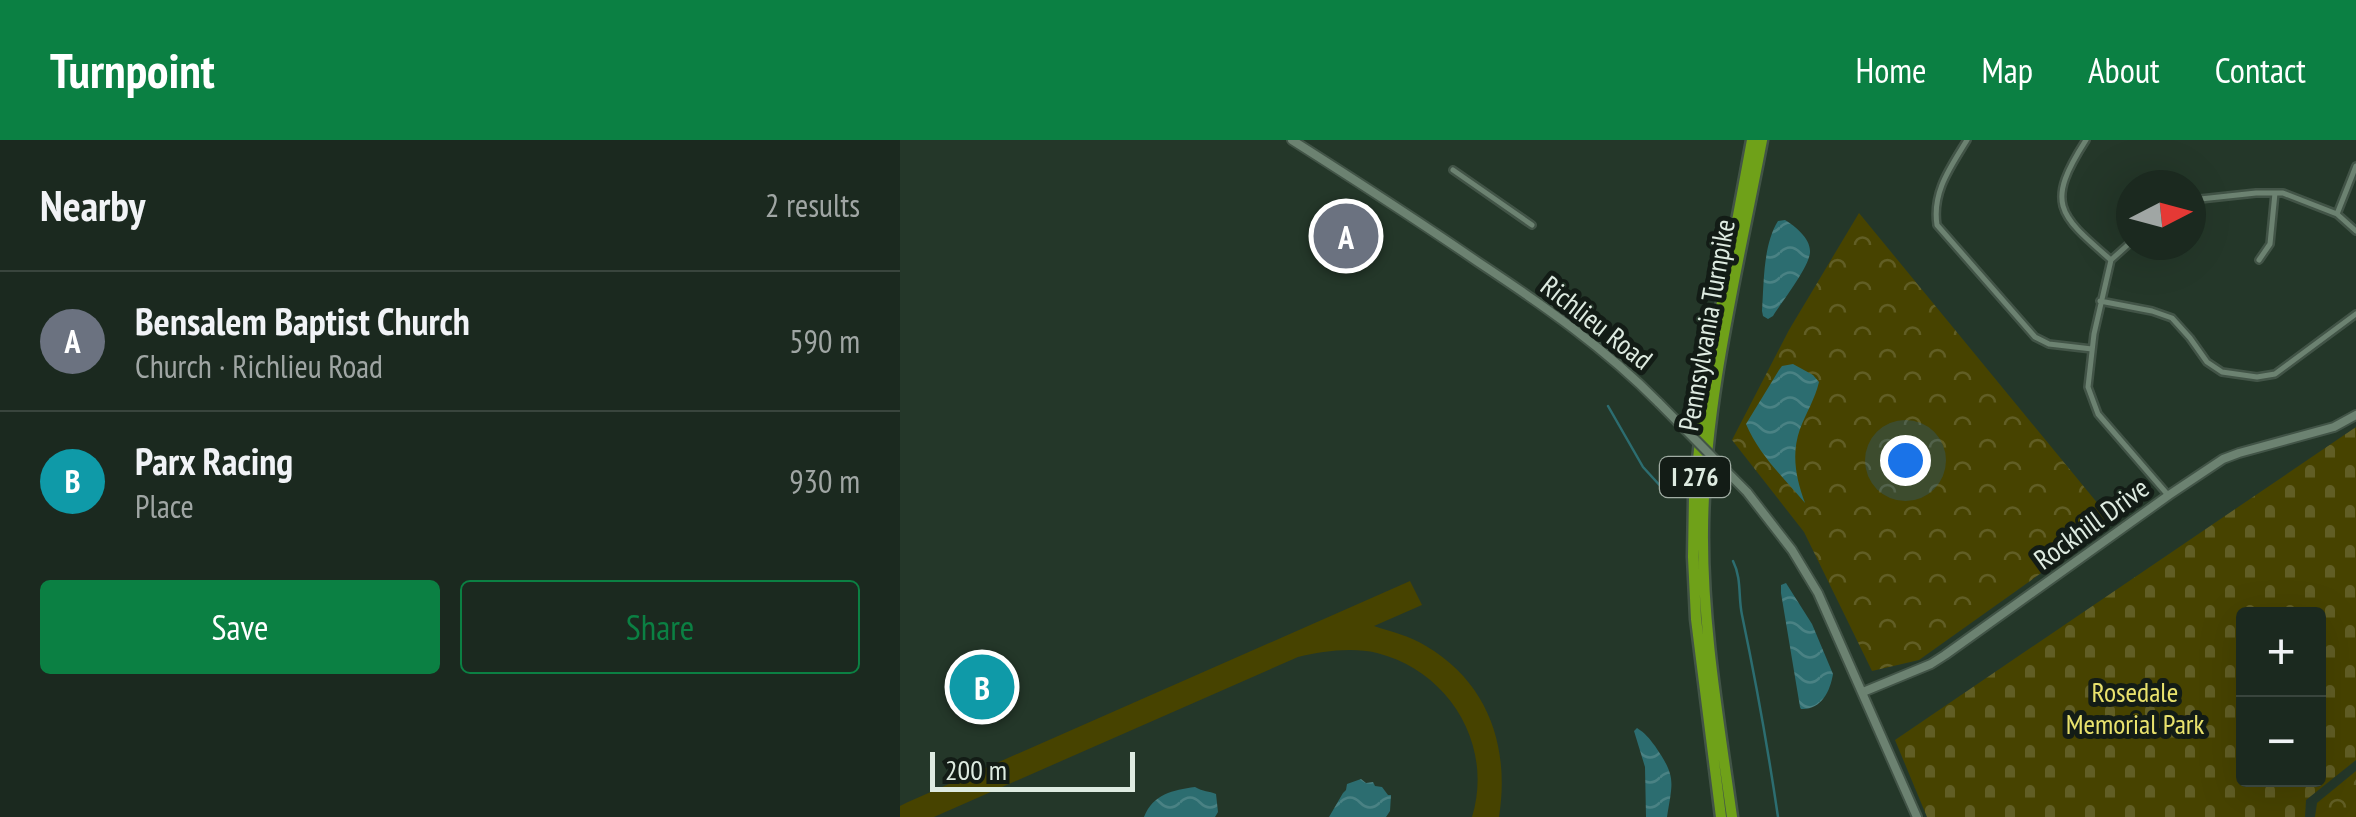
<!DOCTYPE html>
<html lang="en">
<head>
<meta charset="utf-8">
<style>
	body { margin:0; font-family:"PT Sans Narrow",sans-serif; background:#243128; color:#f1f3f6 }
	.controls { position:absolute; right:30px; bottom:30px; display:grid; overflow:hidden; border-radius:10px; box-shadow:0 10px 40px #0002 }
	.controls button { width:90px; height:90px; display:grid; place-items:center; padding:0; border:0; border-bottom:2px solid #39453d; background:#1b291f; color:#f1f3f6; font:50px sans-serif }
	.compass { position:absolute; left:1216px; top:30px; width:90px; height:90px; border-radius:50%; background:#1b291f; box-shadow:0 10px 40px #0002; rotate:84deg }
	.scale { position:absolute; left:30px; bottom:25px; width:205px; box-sizing:border-box; padding-left:10px; border:5px solid #deebe1; border-top:0; font-size:28px; line-height:35px; white-space:nowrap; color:#deebe1; -webkit-text-stroke:8px #131c16; paint-order:stroke }
	.you { position:absolute; left:1005px; top:320px; width:35px; height:35px; margin:-25px; border:8px solid #fff; border-radius:50%; background:#1a73e8; box-shadow:0 0 0 15px #1a73e833 }
	.badge { display:grid; place-items:center; width:65px; height:65px; border-radius:50%; background:#0b8043; color:#fff; font-size:32px; font-weight:700 }
	.pin { position:absolute; translate:-50% -50%; border:5px solid #fff; box-shadow:0 2px 10px #0006 }
	.list { margin:0; padding:0; list-style:none }
	h2 { display:flex; justify-content:space-between; align-items:center; height:130px; margin:0; padding:0 40px; font-size:42px }
	h2 small { font-size:32px; font-weight:400; color:#a0a6a4 }
	.list li { display:grid; grid-template-columns:65px 1fr auto; gap:30px; align-items:center; box-sizing:border-box; height:140px; padding:0 40px; border-top:2px solid #39453d }
	.list b { display:block; font-size:38px; white-space:nowrap }
	.list p { margin:0; font-size:32px; white-space:nowrap; color:#a0a6a4 }
	.list em { font-size:32px; font-style:normal; color:#a0a6a4 }
	.actions { display:flex; gap:20px; padding:30px 40px }
	.actions a { flex:1; padding:22px 0; border:2px solid #0b8043; border-radius:10px; text-align:center; font-size:35px; color:#0b8043 }
	.actions .main { background:#0b8043; color:#fff }
	.map { position:relative; flex:none; width:1456px; height:677px; overflow:hidden }
	header { display:flex; align-items:center; gap:60px; box-sizing:border-box; height:140px; padding:0 50px; background:#0b8043; color:#fff }
	header strong { font-size:48px }
	nav { display:flex; gap:55px; margin-inline-start:auto; font-size:35px }
	main { display:flex }
	aside { flex:1; background:#1b291f }
	.map>svg:first-child { display:block }
	.grass { fill:#474300 }
	.forest { fill:url(#forest-crowns) }
	.cemetery { fill:url(#cemetery-stones); fill-rule:evenodd }
	.water { fill:url(#water-waves) }
	.lines { fill:none; stroke-linecap:round; stroke-linejoin:round }
	.stream { stroke:#2c6d70; stroke-width:2.5 }
	.minor-casing { stroke:#425447; stroke-width:10 }
	.tertiary-casing { stroke:#425447; stroke-width:12 }
	.secondary-casing { stroke:#425447; stroke-width:12 }
	.motorway-casing { stroke:#425447; stroke-width:15 }
	.minor { stroke:#6c8271; stroke-width:5 }
	.tertiary { stroke:#6c8271; stroke-width:8 }
	.secondary { stroke:#6c8271; stroke-width:8 }
	.motorway { stroke:#6fa119; stroke-width:10 }
	.secondary-bridge-casing { stroke:#425447; stroke-width:12; stroke-linecap:butt }
	.secondary-bridge { stroke:#6c8271; stroke-width:8 }
	.labels { text-anchor:middle; dominant-baseline:central; stroke-width:10; stroke-linejoin:round; paint-order:stroke }
	.shield { fill:#131c16; stroke:#a1ada4; stroke-width:2.5 }
	.shield-label { font-size:25px; font-weight:bold; fill:#deebe1 }
	.street-label { font-size:28px; fill:#deebe1; stroke:#131c16 }
	.park-label { font-size:28px; fill:#e9e26d; stroke:#131c16 }
</style>
</head>
<body>
<header>
<strong>Turnpoint</strong>
<nav><a>Home</a><a>Map</a><a>About</a><a>Contact</a></nav>
</header>
<main>
<aside>
<h2>Nearby<small>2 results</small></h2>
<ul class="list">
<li><span class="badge" style="background:#6b7280">A</span><div><b>Bensalem Baptist Church</b><p>Church · Richlieu Road</p></div><em>590 m</em></li>
<li><span class="badge" style="background:#0f9aa8">B</span><div><b>Parx Racing</b><p>Place</p></div><em>930 m</em></li>
</ul>
<div class="actions"><a class="main">Save</a><a>Share</a></div>
</aside>
<div class="map">
<svg width="1456" height="677" viewBox="0 0 1456 677">
	<defs>
		<pattern id="forest-crowns" width="20" height="18" patternUnits="userSpaceOnUse" patternTransform="scale(2.5)"><rect width="20" height="18" fill="#474300"/><path d="M2 6a3 3 0 1 1 6 0M12 15a3 3 0 1 1 6 0" fill="none" stroke="#615e25"/></pattern>
		<pattern id="cemetery-stones" width="16" height="16" patternUnits="userSpaceOnUse" patternTransform="scale(2.5)"><rect width="16" height="16" fill="#474300"/><path d="M2 7V4a2 2 0 0 1 4 0v3zM10 15v-3a2 2 0 0 1 4 0v3z" fill="#615e25"/></pattern>
		<pattern id="water-waves" width="16" height="10" patternUnits="userSpaceOnUse" patternTransform="scale(2.5)"><rect width="16" height="10" fill="#2c6d70"/><path d="M0 5q4-4 8 0t8 0" fill="none" stroke="#4a8284"/></pattern>
	</defs>
	<rect width="100%" height="100%" fill="#243729"/>
	<path class="grass" d="M510 441 522 465 474 486C492 492 510 496 526 506 589 543 610 608 599 677H572C594 605 549 531 477 513 452 507 423 511 398 517L34 677H0V666L8 662Z"/>
	<path class="forest" d="M959 73 1213 382 1019 520 972 531 904 392 832 300 889 190Z
		M1456 631V677H1415L1417 663Z"/>
	<path class="cemetery" d="M1456 287V620L1406 660 1405 677H1027L995 600ZM1344 474H1418V640H1344Z"/>
	<path class="water" d="M885 80C895 86 910 98 910 111 911 125 881 163 873 176L868 179 863 176 862 171C864 142 863 105 878 81Z
		M893 224 913 235 919 242C915 259 906 273 900 289 891 314 896 339 905 363 884 338 859 315 846 284L879 230 882 226Z
		M886 443 912 484 933 534C930 552 921 570 901 569L900 567 881 453V445Z
		M737 588C745 593 749 598 755 606 776 637 773 640 767 677H746L745 627 734 591Z
		M461 639 466 643 473 642 475 646 482 647 488 655H491L490 671 486 677H429L443 653 446 650 447 644Z
		M295 647C303 652 309 651 316 654L318 672 315 677H244C253 654 273 650 295 647Z"/>
	<g class="lines">
		<path class="stream" d="M708 266 743 327 764 350
			M833 421C842 439 838 457 842 475 856 542 868 609 878 677"/>
		<defs>
			<path id="minor" d="M1067 0C1050 28 1032 52 1037 85L1135 197 1149 204 1192 209
				M1186 0C1145 64 1158 74 1211 120
				M553 30 632 85
				M1291 60 1356 53H1383L1437 74 1456 91
				M1437 74 1456 26
				M1231 102 1211 120 1194 194 1188 247 1198 274 1268 355
				M1359 120 1370 104 1375 53
				M1200 161 1252 171 1272 178 1290 198 1307 222 1322 232 1357 237 1375 234 1456 174"/>
			<path id="tertiary" d="M963 552 1031 524 1045 515 1269 355 1323 319 1339 313 1434 287 1456 275"/>
			<path id="secondary" d="M392 0C455 40 517 80 578 122 643 165 705 208 759 263
				M847 352 892 410 918 453 1017 677"/>
			<path id="motorway" d="M821 677 796 479 793 417 794 357 805 254 852 0
				M832 677C819 582 802 486 803 390 804 261 838 127 862 0"/>
		</defs>
		<use href="#minor" class="minor-casing"/>
		<use href="#tertiary" class="tertiary-casing"/>
		<use href="#secondary" class="secondary-casing"/>
		<use href="#motorway" class="motorway-casing"/>
		<use href="#minor" class="minor"/>
		<use href="#tertiary" class="tertiary"/>
		<use href="#secondary" class="secondary"/>
		<use href="#motorway" class="motorway"/>
		<defs>
			<path id="secondary-bridge" d="M759 263 847 352"/>
		</defs>
		<use href="#secondary-bridge" class="secondary-bridge-casing"/>
		<use href="#secondary-bridge" class="secondary-bridge"/>
	</g>
	<g class="labels">
		<rect class="shield" x="760" y="317" width="70" height="40" rx="8"/>
		<g class="shield-label">
			<text x="795" y="337">I 276</text>
		</g>
		<g class="street-label">
			<text transform="translate(697 182) rotate(38)">Richlieu Road</text>
			<text transform="translate(806 185) rotate(-80)">Pennsylvania Turnpike</text>
			<text transform="translate(1191 383) rotate(-36)">Rockhill Drive</text>
		</g>
		<g class="park-label">
			<text x="1235" y="551">Rosedale<tspan x="1235" dy="32">Memorial Park</tspan></text>
		</g>
	</g>
</svg>
<div class="controls">
<button>+</button>
<button>−</button>
</div>
<svg class="compass" viewBox="-18 -18 36 36"><path d="M0-13l5 13h-10z" fill="#e53935"/><path d="M0 13l5-13h-10z" fill="#a0a6a4"/></svg>
<div class="scale">200 m</div>
<div class="you"></div>
<div class="pin badge" style="left:446px;top:96px;background:#6b7280">A</div>
<div class="pin badge" style="left:82px;top:547px;background:#0f9aa8">B</div>
</div>
</main>
</body>
</html>
